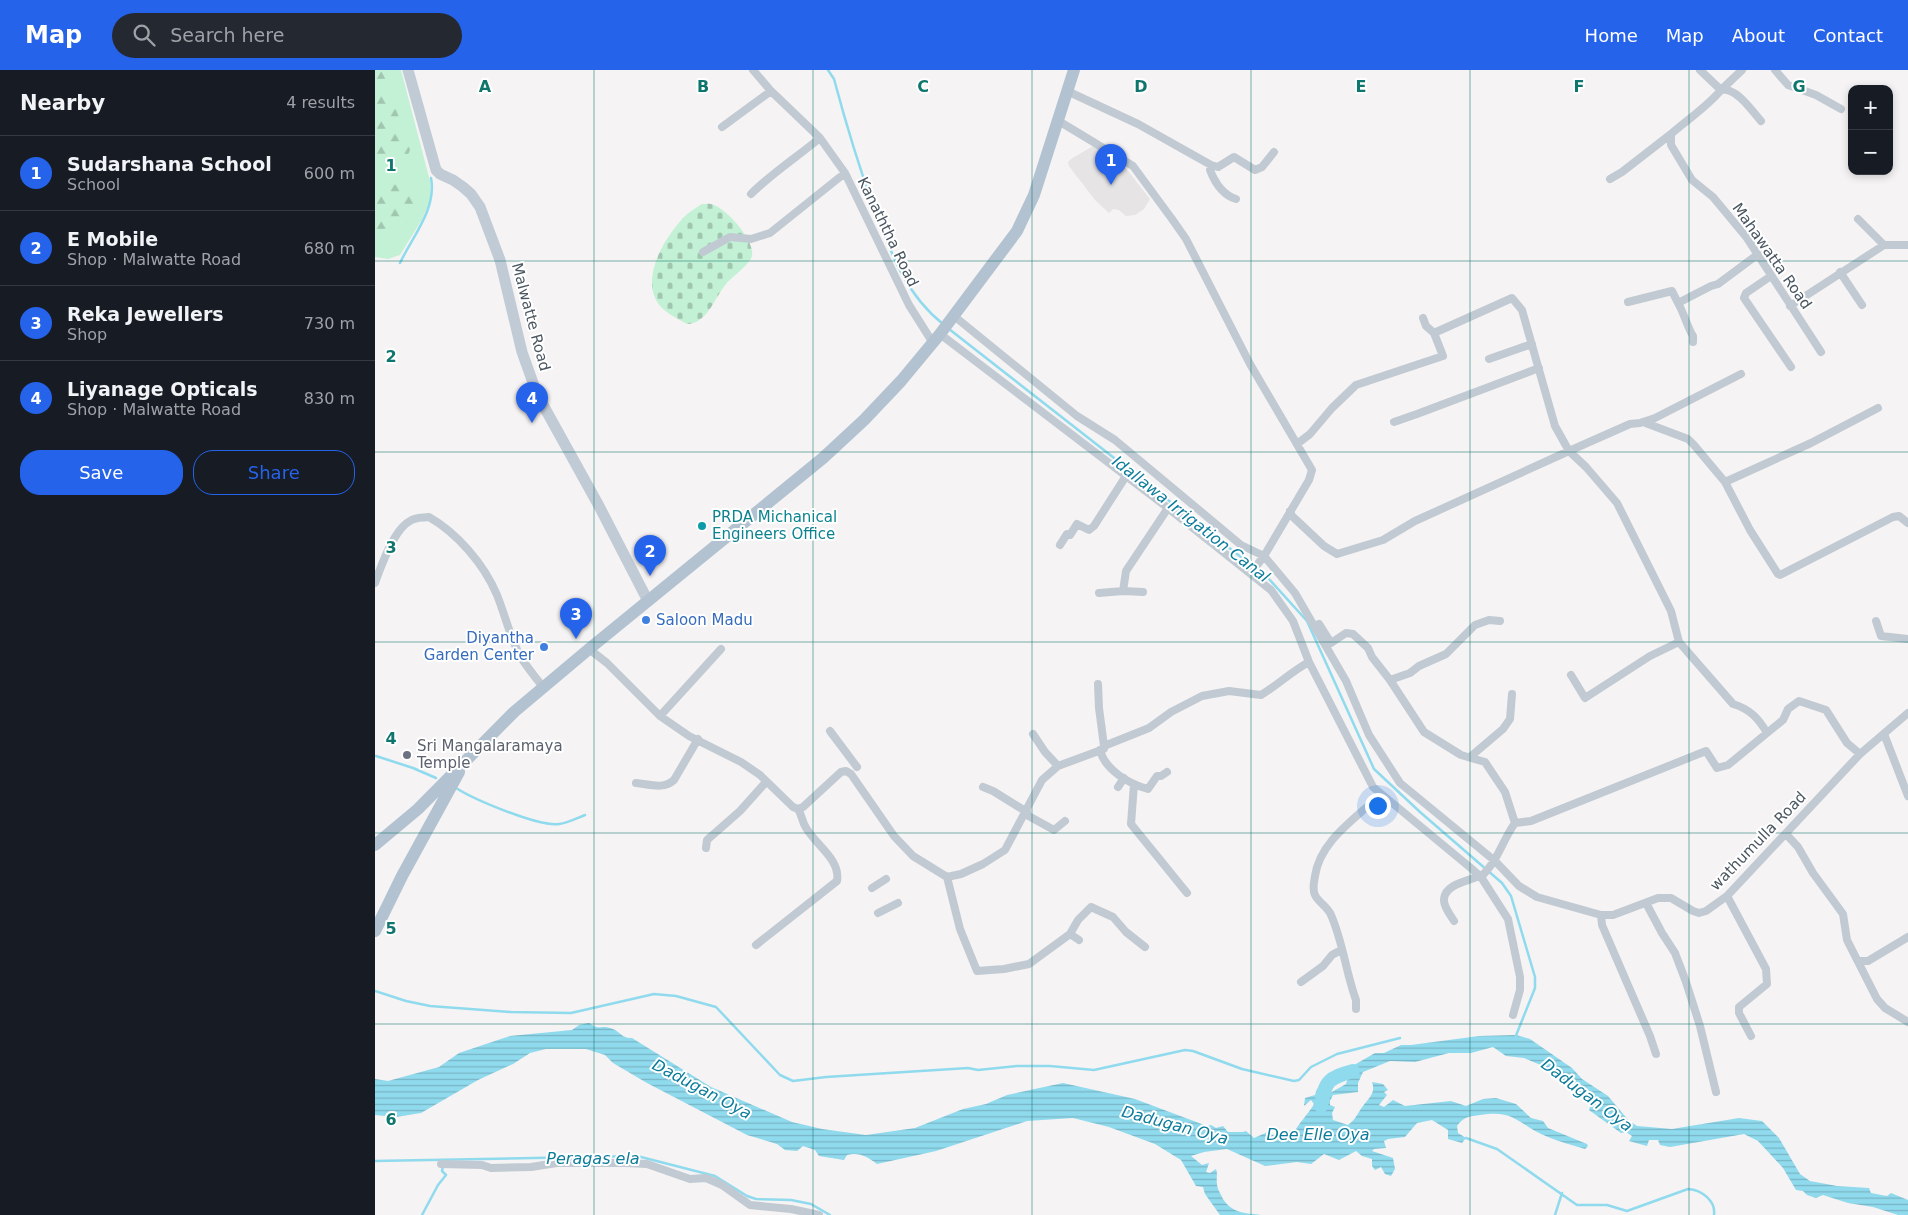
<!DOCTYPE html>
<html lang="en">
<head>
<meta charset="utf-8">
<style>
	body { margin:0; font-family:"DejaVu Sans",sans-serif; background:#242831; color:#f1f3f6 }
	.controls { position:absolute; right:15px; top:15px; display:grid; overflow:hidden; border-radius:10px; box-shadow:0 2px 8px #0003 }
	.controls button { width:45px; height:45px; display:grid; place-items:center; padding:0; border:0; border-bottom:1px solid #363941; background:#171b24; color:#f1f3f6; font:25px sans-serif }
	.you { position:absolute; left:1002px; top:735px; width:18px; height:18px; margin:-12px; border:4px solid #fff; border-radius:50%; background:#1a73e8; box-shadow:0 0 0 8px #1a73e833 }
	.badge { display:grid; place-items:center; width:32px; height:32px; border-radius:50%; background:#2563eb; color:#fff; font-size:16px; font-weight:700 }
	.pin { position:absolute; translate:-50% -41px; filter:drop-shadow(0 1px 2px #0008) }
	.pin::after { content:''; position:absolute; top:26px; width:18px; height:15px; background:inherit; clip-path:polygon(0 0,100% 0,50% 100%) }
	.list { margin:0; padding:0; list-style:none }
	h2 { display:flex; justify-content:space-between; align-items:center; height:65px; margin:0; padding:0 20px; font-size:21px }
	h2 small { font-size:16px; font-weight:400; color:#9ea1a6 }
	.list li { display:grid; grid-template-columns:32px 1fr auto; gap:15px; align-items:center; box-sizing:border-box; height:75px; padding:0 20px; border-top:1px solid #363941 }
	.list b { display:block; font-size:19px; white-space:nowrap }
	.list p { margin:0; font-size:16px; white-space:nowrap; color:#9ea1a6 }
	.list em { font-size:16px; font-style:normal; color:#9ea1a6 }
	.actions { display:flex; gap:10px; padding:15px 20px }
	.actions a { flex:1; padding:11px 0; border:1px solid #2563eb; border-radius:20px; text-align:center; font-size:18px; color:#2563eb }
	.actions .main { background:#2563eb; color:#fff }
	.icon { flex:none; width:28px; height:28px; fill:none; stroke:currentColor; stroke-width:2; stroke-linecap:round; stroke-linejoin:round }
	.map { position:relative; flex:none; width:1533px; height:1145px; overflow:hidden }
	header { display:flex; align-items:center; gap:30px; box-sizing:border-box; height:70px; padding:0 25px; background:#2563eb; color:#fff }
	header strong { font-size:24px }
	nav { display:flex; gap:28px; margin-inline-start:auto; font-size:18px }
	.search { width:350px; height:45px; background:#242831; display:flex; align-items:center; gap:12px; box-sizing:border-box; padding:0 18px; border-radius:28px; color:#9ea1a6; font-size:19px }
	main { display:flex }
	aside { flex:1; background:#171b24 }
	.map>svg:first-child { display:block }
	.education { fill:#e6e4e5 }
	.green { fill:#c3f1d5 }
	.forest { fill:url(#forest-firs) }
	.cemetery { fill:url(#cemetery-stones) }
	.water { fill:url(#water-rules) }
	.lines { fill:none; stroke-linecap:round; stroke-linejoin:round }
	.stream { stroke:#90daee; stroke-width:2.5 }
	.river { stroke:#90daee; stroke-width:14 }
	.street { stroke:#c1cad2; stroke-width:8 }
	.secondary { stroke:#c1cbd6; stroke-width:11 }
	.primary { stroke:#b3c2d1; stroke-width:12 }
	.grid { fill:none; stroke:#0f766e; stroke-width:1; stroke-opacity:0.55 }
	.culture-dot { fill:#0f9aa8; stroke:#fff; stroke-width:2 }
	.shop-dot { fill:#3f7fe0; stroke:#fff; stroke-width:2 }
	.worship-dot { fill:#6b7280; stroke:#fff; stroke-width:2 }
	.labels { text-anchor:middle; dominant-baseline:central; stroke-width:4; stroke-linejoin:round; paint-order:stroke }
	.street-label { font-size:15px; fill:#4a5661; stroke:#fff }
	.culture-label { font-size:15px; fill:#0d838f; stroke:#fff; text-anchor:start }
	.shop-label { font-size:15px; fill:#366cbe; stroke:#fff; text-anchor:start }
	.worship-label { font-size:15px; fill:#5b616d; stroke:#fff; text-anchor:start }
	.water-label { font-size:16px; font-style:italic; fill:#0c7c9b; stroke:#fff }
	.grid-label { font-size:16px; text-anchor:middle; font-weight:bold; fill:#0f766e; stroke:#fff; stroke-width:4; stroke-linejoin:round; paint-order:stroke }
</style>
</head>
<body>
<header>
<strong>Map</strong>
<div class="search"><svg class="icon" aria-label="search" viewBox="0 0 24 24"><circle cx="10" cy="10" r="6"/><path d="M15 15l6 6"/></svg>Search here</div>
<nav><a>Home</a><a>Map</a><a>About</a><a>Contact</a></nav>
</header>
<main>
<aside>
<h2>Nearby<small>4 results</small></h2>
<ul class="list">
<li><span class="badge">1</span><div><b>Sudarshana School</b><p>School</p></div><em>600 m</em></li>
<li><span class="badge">2</span><div><b>E Mobile</b><p>Shop · Malwatte Road</p></div><em>680 m</em></li>
<li><span class="badge">3</span><div><b>Reka Jewellers</b><p>Shop</p></div><em>730 m</em></li>
<li><span class="badge">4</span><div><b>Liyanage Opticals</b><p>Shop · Malwatte Road</p></div><em>830 m</em></li>
</ul>
<div class="actions"><a class="main">Save</a><a>Share</a></div>
</aside>
<div class="map">
<svg width="1533" height="1145" viewBox="0 0 1533 1145">
	<defs>
		<pattern id="forest-firs" width="22" height="20" patternUnits="userSpaceOnUse" patternTransform="scale(1.25)"><rect width="22" height="20" fill="#c3f1d5"/><path d="M5 1l3.5 6h-7zM16 11l3.5 6h-7z" fill="#a0c6b0"/></pattern>
		<pattern id="cemetery-stones" width="16" height="16" patternUnits="userSpaceOnUse" patternTransform="scale(1.25)"><rect width="16" height="16" fill="#c3f1d5"/><path d="M2 7V4a2 2 0 0 1 4 0v3zM10 15v-3a2 2 0 0 1 4 0v3z" fill="#a0c6b0"/></pattern>
		<pattern id="water-rules" width="6" height="5" patternUnits="userSpaceOnUse" patternTransform="scale(1.25)"><rect width="6" height="5" fill="#90daee"/><path d="M0 2.5h6" fill="none" stroke="#78b4c4"/></pattern>
	</defs>
	<rect width="100%" height="100%" fill="#f5f3f3"/>
	<path class="education" d="M720 75 746 92 775 129 769 139 760 145 751 146 744 140 738 139 734 143 720 130 694 96 693 92 696 89Z"/>
	<path class="green" d="M0 0H26L55 111 56 129 46 151 25 185 13 189 0 187Z"/>
	<path class="forest" d="M0 0H6L12 12 35 80 32 87 0 85Z
		M0 114 41 115C41 128 38 151 27 159 19 165 9 166 0 167Z"/>
	<path class="cemetery" d="M327 134C330 134 335 133 339 135 352 140 380 170 377 186 375 194 357 207 351 214 341 226 336 243 323 251 320 253 315 254 312 254 303 249 293 244 286 237 262 210 291 165 311 145 316 141 322 137 327 134Z"/>
	<path class="water" d="M214 953C226 961 224 955 235 958 244 960 247 969 257 968L336 1017 417 1052 447 1059 491 1065 540 1058 588 1039 611 1034 632 1025 688 1013 760 1029 832 1056 836 1055 841 1058 848 1056 853 1062H868L871 1061 879 1068 895 1061 897 1065 921 1059C926 1051 936 1040 939 1034L936 1030 929 1036 930 1028 940 1025 942 1019 948 1015 949 1017 953 1018 952 1021 955 1023 971 1014 973 1007 963 1010 960 1006 1000 983H1009L1026 975H1036L1104 966 1141 965 1155 969 1197 998 1207 1009 1233 1026 1254 1051 1262 1056 1297 1059 1364 1048 1387 1051 1404 1068 1425 1104 1435 1111 1462 1116 1494 1118 1496 1123 1512 1126 1516 1123 1533 1130V1145H1523L1498 1137 1473 1133 1448 1125 1441 1128 1432 1125 1428 1121 1421 1120 1408 1098 1383 1071 1369 1064 1295 1077 1285 1075 1283 1070H1274L1272 1076 1254 1071 1257 1066 1251 1062 1246 1063 1214 1040 1216 1034 1199 1018 1186 1013 1185 1008 1168 996 1149 988 1131 986 1118 977 1096 983H1074L1040 992 1015 991 988 1002 983 1013V1022L958 1025 955 1031V1035L960 1037 957 1043 958 1050 973 1055C981 1049 982 1044 988 1036 994 1028 1001 1023 997 1012L1008 1014 1013 1020 1009 1022 1012 1025 1004 1035 1009 1037 1018 1030 1030 1036 1076 1031 1091 1036 1108 1029 1121 1028 1141 1034 1156 1048 1168 1051 1173 1058 1212 1074 1213 1076 1210 1079C1198 1075 1185 1072 1173 1067 1142 1055 1142 1039 1105 1045 1095 1046 1088 1047 1082 1056L1083 1063 1091 1068 1087 1073 1073 1069V1060L1057 1050 1042 1053 1030 1067 1013 1069 1009 1071 1011 1078 999 1079 997 1081 1018 1088 1020 1099 1016 1106 1010 1104 1006 1097 1000 1100 997 1096V1089L987 1086 981 1081 964 1090 949 1084 936 1094 922 1092 890 1096 852 1079 829 1082 816 1086 827 1095 834 1093 831 1102 835 1103 841 1099C843 1105 841 1108 842 1114 842 1119 846 1124 848 1129 858 1144 871 1143 887 1145H845L830 1124 828 1117 821 1116 806 1090 780 1074 734 1057 698 1048 652 1051 561 1081 502 1094C492 1087 485 1082 472 1085L469 1090 444 1086 440 1080 428 1076 422 1081 410 1080 402 1074 372 1065 272 1013 238 993 230 985 211 979H171L155 983 138 994 103 1010 46 1043 21 1047 0 1045V1009L13 1011 64 997 84 983 135 966 197 960 204 955Z"/>
	<g class="lines">
		<path class="stream" d="M453 0 459 9C471 54 484 97 500 141 516 183 531 225 568 254
			M25 193C37 167 62 139 56 108
			M574 259 894 509 932 551 999 699 1045 742 1127 813 1136 826 1160 907V918L1140 968
			M1 686 38 698 61 708
			M81 718C100 730 164 757 184 754 193 753 202 748 210 745
			M0 921 31 931 55 936 136 942 196 943 279 924 301 926 341 937 405 1005 418 1011 451 1007 593 998 603 1000 642 996H675L719 1000 810 980 818 981 867 999 919 1011 924 1010 936 997 962 984 1025 968
			M1091 1068 1122 1079 1202 1135H1232L1252 1141 1313 1119C1327 1120 1341 1131 1339 1145
			M0 1091 262 1086 340 1106 372 1126 381 1129 416 1130 436 1134 455 1145
			M47 1145 63 1115 71 1105 67 1101 68 1096
			M1180 1145 1187 1123"/>
		<path class="river" d="M946 1036C950 1010 954 1008 978 1001"/>
		<path class="street" d="M378 0 396 21 445 68 470 103
			M1325 0 1346 20 1367 0
			M1400 0 1413 15 1441 25 1466 39
			M1347 19C1364 20 1376 40 1386 51
			M1346 20C1333 36 1312 50 1296 64V75L1317 110 1338 127 1372 168 1446 282
			M692 21 763 54 836 95 843 97 859 87 880 100 887 97 899 82
			M682 50 758 96 797 149 811 169 875 294 937 400 934 410 889 486 876 503
			M347 57 396 21
			M836 95 835 100C840 113 848 125 861 129
			M1235 109 1247 102 1296 64
			M376 124C397 103 422 87 445 68
			M1509 175H1533
			M328 182 355 167 376 169 395 163 470 103 534 235 558 273
			M1465 202 1487 235
			M1396 206 1371 223 1369 228 1416 297
			M1253 232 1297 221 1303 233
			M1415 236 1509 175 1483 149
			M579 246 702 346 740 370 866 475 889 486 920 523 971 611 994 665 1025 713 1120 791 1144 816 1162 827 1226 845H1238L1283 828H1296L1318 841 1324 843 1331 841 1352 826 1485 684 1533 643
			M1048 248 1051 256 1059 263
			M565 264 793 438 896 520 918 551 934 592 998 717 1097 799 1106 807 1133 849 1145 907V920L1138 945
			M1318 272V266C1314 261 1308 241 1303 233L1336 216 1343 214 1382 185
			M1114 289 1157 274
			M1019 352 1042 344 1164 298
			M1268 352 1313 369 1319 375 1350 412 1375 460 1403 504 1405 505 1518 447 1524 446 1533 453
			M922 374 935 364 957 338 981 315 1068 286 1059 263 1137 228 1147 240 1180 356 1194 381 1255 354 1265 353 1280 348 1366 304
			M1350 412 1436 373 1503 338
			M915 441 917 446 949 476 962 484 1008 470 1040 451 1194 381 1211 397 1242 433 1296 541 1304 572 1358 634C1375 639 1384 649 1392 663L1408 650 1413 639 1424 631 1451 640 1472 673 1485 684
			M685 475 692 464 695 465 702 454 714 460 719 456 751 406
			M0 513C6 496 19 459 35 451 40 447 48 448 54 447 82 463 109 494 122 525 130 545 135 567 145 586 152 597 160 607 168 617
			M768 522 748 521 751 501 793 438
			M724 523 748 521
			M1501 551 1506 566 1533 569
			M944 554 956 573 971 563 978 564 993 578 997 587 1015 610 1049 662 1086 685 1110 692 1130 722 1140 753
			M214 579 232 593 285 646 314 666 366 692 385 705 418 737 423 739 428 737 466 702 471 701 476 704 519 766 538 786 572 807 586 804 608 794 630 780 667 710 683 696 729 679V676
			M1196 605 1210 628 1275 586 1304 572
			M1015 610 1035 603 1044 596 1071 584 1100 555 1114 550 1125 551
			M723 614 724 638 729 676
			M285 646 346 579
			M455 661 482 697
			M658 664 670 682 683 696
			M1509 664 1533 726
			M729 676 774 658 796 642 827 626 854 621 886 625C903 615 917 601 934 592
			M725 680C730 700 754 714 773 719L782 706H786L792 702
			M1095 687 1128 659 1135 649 1137 624
			M261 713C274 714 288 720 299 710L323 669
			M759 714 756 754 812 823
			M608 717 618 721 652 742
			M743 717 749 708
			M650 744 679 760 690 751
			M1411 764 1423 777 1438 803 1468 844 1472 870 1502 929 1510 938 1533 952
			M331 778 332 770 365 741 391 712
			M572 807 585 859 602 901 629 899 654 894 695 864 703 850 716 837 738 847 751 862 770 877
			M1106 807C1123 791 1127 771 1140 753L1156 751 1331 681 1342 698 1353 695 1392 663
			M497 818 511 809
			M1352 826 1391 899 1392 914 1364 937V943L1376 966
			M1271 833 1287 863 1300 883 1311 912 1325 956 1341 1022
			M503 843 523 833
			M1226 845 1227 855 1275 966 1281 984
			M1079 851C1076 846 1068 836 1069 829 1070 814 1094 811 1104 806
			M695 864 704 870
			M381 875 462 811C466 788 437 773 429 754 427 749 426 744 423 739
			M1484 891H1493L1533 867
			M926 912 948 896 957 885 966 880
			M981 939V930C971 903 968 872 956 845 953 837 943 832 940 825 937 819 939 812 940 806 945 770 982 748 1006 724
			M66 1094 107 1095 116 1098 156 1097 182 1093H251L272 1094 315 1109 331 1108 347 1115 375 1135 416 1139 444 1145"/>
		<path class="secondary" d="M33 0 61 100 65 104 78 110 88 117 96 124 105 137 125 190 147 282 162 324 224 436 273 531"/>
		<path class="primary" d="M0 775 43 739 139 642 214 579 448 388 489 350 526 311 565 264 642 161 659 125 699 0
			M0 861 27 806 84 702"/>
	</g>
	<path class="grid" d="M219 0V1145M438 0V1145M657 0V1145M876 0V1145M1095 0V1145M1314 0V1145M0 191H1533M0 382H1533M0 572H1533M0 763H1533M0 954H1533"/>
	<circle class="culture-dot" cx="327" cy="456" r="5"/>
	<g class="shop-dot">
		<circle cx="271" cy="550" r="5"/>
		<circle cx="169" cy="577" r="5"/>
	</g>
	<circle class="worship-dot" cx="32" cy="685" r="5"/>
	<g class="labels">
		<g class="street-label">
			<text transform="translate(513 162) rotate(64)">Kanaththa Road</text>
			<text transform="translate(1397 186) rotate(55)">Mahawatta Road</text>
			<text transform="translate(156 247) rotate(75)">Malwatte Road</text>
			<text transform="translate(1383 771) rotate(-46)">wathumulla Road</text>
		</g>
		<g class="culture-label">
			<text x="337" y="447">PRDA Michanical<tspan x="337" dy="17">Engineers Office</tspan></text>
		</g>
		<g class="shop-label">
			<text x="281" y="550">Saloon Madu</text>
			<text x="159" y="568" text-anchor="end">Diyantha<tspan x="159" dy="17">Garden Center</tspan></text>
		</g>
		<g class="worship-label">
			<text x="42" y="676">Sri Mangalaramaya<tspan x="42" dy="17">Temple</tspan></text>
		</g>
		<g class="water-label">
			<text transform="translate(816 449) rotate(38)">Idallawa Irrigation Canal</text>
			<text transform="translate(327 1019) rotate(28)">Dadugan Oya</text>
			<text transform="translate(1212 1025) rotate(37)">Dadugan Oya</text>
			<text transform="translate(800 1055) rotate(15)">Dadugan Oya</text>
			<text x="943" y="1064">Dee Elle Oya</text>
			<text x="218" y="1088">Peragas ela</text>
		</g>
	</g>
	<g class="grid-label">
		<text x="110" y="22">A</text>
		<text x="328" y="22">B</text>
		<text x="548" y="22">C</text>
		<text x="766" y="22">D</text>
		<text x="986" y="22">E</text>
		<text x="1204" y="22">F</text>
		<text x="1424" y="22">G</text>
		<text x="16" y="101">1</text>
		<text x="16" y="292">2</text>
		<text x="16" y="483">3</text>
		<text x="16" y="674">4</text>
		<text x="16" y="864">5</text>
		<text x="16" y="1055">6</text>
	</g>
</svg>
<div class="controls">
<button>+</button>
<button>−</button>
</div>
<div class="you"></div>
<div class="pin badge" style="left:736px;top:115px">1</div>
<div class="pin badge" style="left:275px;top:506px">2</div>
<div class="pin badge" style="left:201px;top:569px">3</div>
<div class="pin badge" style="left:157px;top:353px">4</div>
</div>
</main>
</body>
</html>
